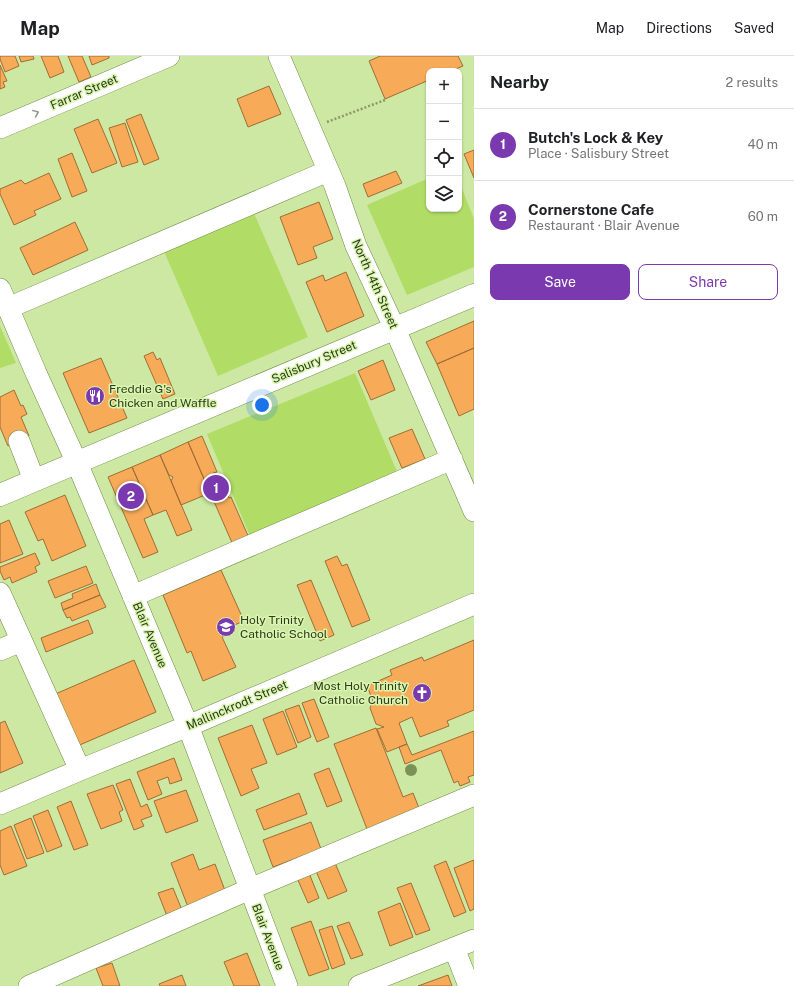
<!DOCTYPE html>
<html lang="en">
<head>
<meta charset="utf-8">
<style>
	body { margin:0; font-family:"Public Sans",sans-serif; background:#f2f2f2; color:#202124 }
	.controls { position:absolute; right:12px; top:12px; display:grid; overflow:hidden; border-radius:8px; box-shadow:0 1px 3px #0004 }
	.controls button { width:36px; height:36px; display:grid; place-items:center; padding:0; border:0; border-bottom:1px solid #e0e0e0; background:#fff; color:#202124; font:20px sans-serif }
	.you { position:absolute; left:262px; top:349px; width:14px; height:14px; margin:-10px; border:3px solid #fff; border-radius:50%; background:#1a73e8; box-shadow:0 0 0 6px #1a73e833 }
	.badge { display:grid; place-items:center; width:26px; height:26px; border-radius:50%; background:#7a39ae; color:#fff; font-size:13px; font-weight:700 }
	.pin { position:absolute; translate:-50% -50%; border:2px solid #fff; box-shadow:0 1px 4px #0006 }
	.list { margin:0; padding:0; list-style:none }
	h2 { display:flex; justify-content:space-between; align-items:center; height:52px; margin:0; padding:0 16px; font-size:17px }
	h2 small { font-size:13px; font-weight:400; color:#757577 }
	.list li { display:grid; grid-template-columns:26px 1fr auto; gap:12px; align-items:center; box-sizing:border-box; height:72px; padding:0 16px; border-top:1px solid #e0e0e0 }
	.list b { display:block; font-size:15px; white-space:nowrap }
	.list p { margin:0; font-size:13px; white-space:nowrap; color:#757577 }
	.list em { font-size:13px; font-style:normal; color:#757577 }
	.actions { display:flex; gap:8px; padding:12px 16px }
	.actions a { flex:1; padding:9px 0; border:1px solid #7a39ae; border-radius:8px; text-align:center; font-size:14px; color:#7a39ae }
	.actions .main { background:#7a39ae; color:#fff }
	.icon { flex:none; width:22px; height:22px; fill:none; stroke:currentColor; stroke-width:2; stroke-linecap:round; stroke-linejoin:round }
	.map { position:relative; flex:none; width:474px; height:930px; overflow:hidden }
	header { display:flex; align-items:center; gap:24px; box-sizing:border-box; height:56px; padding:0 20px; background:#fff; border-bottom:1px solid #e0e0e0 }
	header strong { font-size:19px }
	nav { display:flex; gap:22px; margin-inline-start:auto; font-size:14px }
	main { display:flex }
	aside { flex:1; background:#fff }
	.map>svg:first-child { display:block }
	.green { fill:#b1dc66 }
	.building { fill:#f7ab59; stroke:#a06d35 }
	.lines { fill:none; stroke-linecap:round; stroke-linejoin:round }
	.minor-casing { stroke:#708946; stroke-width:22 }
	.major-casing { stroke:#708946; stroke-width:23 }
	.path { stroke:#869b67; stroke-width:2.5; stroke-dasharray:2 2; stroke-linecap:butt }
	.minor { stroke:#fff; stroke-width:21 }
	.major { stroke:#fff; stroke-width:22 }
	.tree { fill:#7b9256 }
	.oneway { stroke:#969c8e }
	.labels { text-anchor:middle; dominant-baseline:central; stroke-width:3; stroke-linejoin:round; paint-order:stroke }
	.street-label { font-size:12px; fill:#2e391d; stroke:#d9f6af }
	.poi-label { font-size:12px; fill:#2e391d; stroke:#d9f6af; text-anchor:start }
</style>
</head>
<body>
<header>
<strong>Map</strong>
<nav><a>Map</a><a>Directions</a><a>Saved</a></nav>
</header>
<main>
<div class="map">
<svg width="474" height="930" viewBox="0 0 474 930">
	<rect width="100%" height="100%" fill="#cce8a2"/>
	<path class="green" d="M429 122V153H459V125L474 163V211L407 239 367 149Z
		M253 155 308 281 218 320 163 193Z
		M0 270 16 307 0 312Z
		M355 317 398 418 250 480 207 378Z"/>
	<path class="building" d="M0 0H15L19 10 5 16 0 3Z
		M19 0H33L34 3 21 6Z
		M41 0H58L64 16 50 22Z
		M68 0H82L91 21 79 26Z
		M89 0H109V2L92 9Z
		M380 0H458L463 10 451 15H429V24L385 43 369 5Z
		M0 9 7 25 3 26 5 31 0 33Z
		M269 30 281 58 248 71 237 43Z
		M141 58 159 103 144 109 126 64Z
		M98 63 117 107 92 117 74 73Z
		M125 67 138 106 122 111 109 72Z
		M474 94V122L464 98Z
		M72 97 87 135 72 141 58 103Z
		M396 115 402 127 368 141 363 128Z
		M49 117 61 143 34 155 36 159 14 169 0 138V133L21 124 25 128Z
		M319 146 333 183 313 191 317 202 298 209 280 161Z
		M75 166 88 194 33 219 20 192Z
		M346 216 364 260 327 276 306 226 323 219 325 225Z
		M474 265V292L437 308 426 286Z
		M474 292V353L459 360 437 308Z
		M153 296 157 304 160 302 175 338 163 343 144 300Z
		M101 302 127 362 89 377 63 317Z
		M383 304 395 334 371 344 358 315Z
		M14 334 21 350 23 349 27 358 21 361 29 380 8 390 0 371V341Z
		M412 373 425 403 402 412 389 382Z
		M202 380 217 416 213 417 217 426 222 427 229 442 231 441 249 482 233 489 188 386Z
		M188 386 210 437 181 449 171 425 173 421 169 419 160 399Z
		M160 399 192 474 177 480 166 454 153 459 132 411Z
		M132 411 153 459 144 463 158 496 143 502 108 421Z
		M65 439 86 490 52 505 43 483 38 485 25 456Z
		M9 464 23 498 0 507V468Z
		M35 497 40 508 35 511 37 516 12 527 10 521 4 524 0 515V511Z
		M337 500 342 510 347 508 370 564 352 571 325 505Z
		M86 510 93 527 55 542 48 525Z
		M221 514 244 565 232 570 234 576 222 581 236 611 203 625 191 595 187 597 163 539Z
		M311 524 334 579 320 585 297 529Z
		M96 528 100 539 63 554 61 547 73 542 72 538Z
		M100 539 106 551 72 565 70 561 67 562 63 554Z
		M88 564 93 577 46 596 41 582Z
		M474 584V654L447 665 449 670 420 681 412 661 399 667 407 688 387 696 377 673 384 671 376 668 370 652 373 645 367 630 392 619 390 614 422 601 424 605Z
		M134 604 156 656 75 691 53 639Z
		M314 643 329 681 317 686 302 647Z
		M299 649 311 681 298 687 285 654Z
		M283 655 297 691 277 699 263 663Z
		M5 665 23 707 0 717V667Z
		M252 669 267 707 251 713 259 732 241 740 218 682Z
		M376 672 403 741 413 737 419 752 367 773 334 688Z
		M474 675V719L468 721 470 726 460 730 458 725 454 727 441 694 405 708 399 691 407 688 412 699Z
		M174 702 182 724 170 728 168 721 157 725 162 738 148 744 137 716Z
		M329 712 342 745 327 751 314 718Z
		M130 723 141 751 147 748 152 760 141 764 144 770 134 774 116 728Z
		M113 729 123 754 119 756 122 765 101 773 87 738Z
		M186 734 198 765 166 777 154 745Z
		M299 737 307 758 264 774 256 754Z
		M71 745 88 789 74 794 57 751Z
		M48 754 62 790 47 796 33 760Z
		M31 762 44 797 27 803 14 769Z
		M311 766 321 793 273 811 263 784Z
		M11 770 27 810 4 819 0 809V775Z
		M193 798 199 814 215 808 226 837 188 851 171 807Z
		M474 804V853L470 855 454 812Z
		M446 805 466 856 454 861 434 810Z
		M335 807 347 835 328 843 316 815Z
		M309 817 319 842 308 847 297 822Z
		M411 827 430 874 416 879 397 832Z
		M173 832 182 854 167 860 158 837Z
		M400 847 413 881 390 890 378 856Z
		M311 865 329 913 309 920 291 872Z
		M349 866 363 899 351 903 337 870Z
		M332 870 345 908 332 913 319 874Z
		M247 897 260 930H234L224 906Z
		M112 907 120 930H103L96 912Z
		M182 919 186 930H160L159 928Z
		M448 919 452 930H418Z"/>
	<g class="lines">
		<defs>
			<path id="minor" d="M279 0 335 130 356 190 395 273 474 455
				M0 72 169 0
				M0 233 36 317 77 407 188 670 287 930
				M8 252 328 115
				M19 385 34 424
				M0 537 80 714
				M133 540 452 403
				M0 594 21 585
				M0 748 80 714 188 670 474 548
				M454 892 469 930
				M29 930 250 833 474 739
				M359 930 474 884"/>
			<path id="major" d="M0 439 474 239"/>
		</defs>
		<use href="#minor" class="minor-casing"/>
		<use href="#major" class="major-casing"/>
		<path class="path" d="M327 66 385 44"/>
		<use href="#minor" class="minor"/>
		<use href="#major" class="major"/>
	</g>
	<circle class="tree" cx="411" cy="714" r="6"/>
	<defs><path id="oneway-chevron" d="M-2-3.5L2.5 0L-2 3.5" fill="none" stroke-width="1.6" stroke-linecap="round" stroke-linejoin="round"/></defs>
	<use class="oneway" href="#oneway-chevron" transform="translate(36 57) rotate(-23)"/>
	<defs>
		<symbol id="restaurant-disc" viewBox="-11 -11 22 22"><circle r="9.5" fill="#7a39ae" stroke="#d9f6af"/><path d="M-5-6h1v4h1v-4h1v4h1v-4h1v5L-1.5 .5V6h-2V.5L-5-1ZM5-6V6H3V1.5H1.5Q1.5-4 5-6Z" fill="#fff"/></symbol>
		<symbol id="school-disc" viewBox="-11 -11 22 22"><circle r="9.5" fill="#7a39ae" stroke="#d9f6af"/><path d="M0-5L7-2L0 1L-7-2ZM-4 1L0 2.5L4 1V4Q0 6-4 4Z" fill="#fff"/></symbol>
		<symbol id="church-disc" viewBox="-11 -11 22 22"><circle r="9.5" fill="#7a39ae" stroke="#d9f6af"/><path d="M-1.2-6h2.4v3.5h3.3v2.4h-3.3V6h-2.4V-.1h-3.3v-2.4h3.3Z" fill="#fff"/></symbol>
	</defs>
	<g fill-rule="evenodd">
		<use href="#restaurant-disc" x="84" y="329" width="22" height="22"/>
		<use href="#school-disc" x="215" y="560" width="22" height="22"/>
		<use href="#church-disc" x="411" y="626" width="22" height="22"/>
	</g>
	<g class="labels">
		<g class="street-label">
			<text transform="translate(84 36) rotate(-23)">Farrar Street</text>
			<text transform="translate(375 228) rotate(66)">North 14th Street</text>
			<text transform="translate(314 306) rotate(-23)">Salisbury Street</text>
			<text transform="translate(150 579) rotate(67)">Blair Avenue</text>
			<text transform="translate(237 649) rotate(-23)">Mallinckrodt Street</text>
			<text transform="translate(268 881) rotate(69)">Blair Avenue</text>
		</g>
		<g class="poi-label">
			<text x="109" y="333">Freddie G's<tspan x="109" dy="14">Chicken and Waffle</tspan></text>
			<text x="240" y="564">Holy Trinity<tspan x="240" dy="14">Catholic School</tspan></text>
			<text x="408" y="630" text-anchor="end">Most Holy Trinity<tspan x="408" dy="14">Catholic Church</tspan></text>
		</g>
	</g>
</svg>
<div class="controls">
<button>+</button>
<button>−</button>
<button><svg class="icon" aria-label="locate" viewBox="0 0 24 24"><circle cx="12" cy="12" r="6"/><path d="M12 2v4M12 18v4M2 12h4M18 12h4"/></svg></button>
<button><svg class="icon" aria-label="layers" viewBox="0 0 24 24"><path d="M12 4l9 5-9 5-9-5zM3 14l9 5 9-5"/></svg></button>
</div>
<div class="you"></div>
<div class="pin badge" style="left:216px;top:432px">1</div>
<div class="pin badge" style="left:131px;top:440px">2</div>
</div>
<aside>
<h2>Nearby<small>2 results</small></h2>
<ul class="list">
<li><span class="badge">1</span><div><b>Butch's Lock &amp; Key</b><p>Place · Salisbury Street</p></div><em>40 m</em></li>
<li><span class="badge">2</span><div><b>Cornerstone Cafe</b><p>Restaurant · Blair Avenue</p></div><em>60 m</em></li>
</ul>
<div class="actions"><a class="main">Save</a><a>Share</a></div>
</aside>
</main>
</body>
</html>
